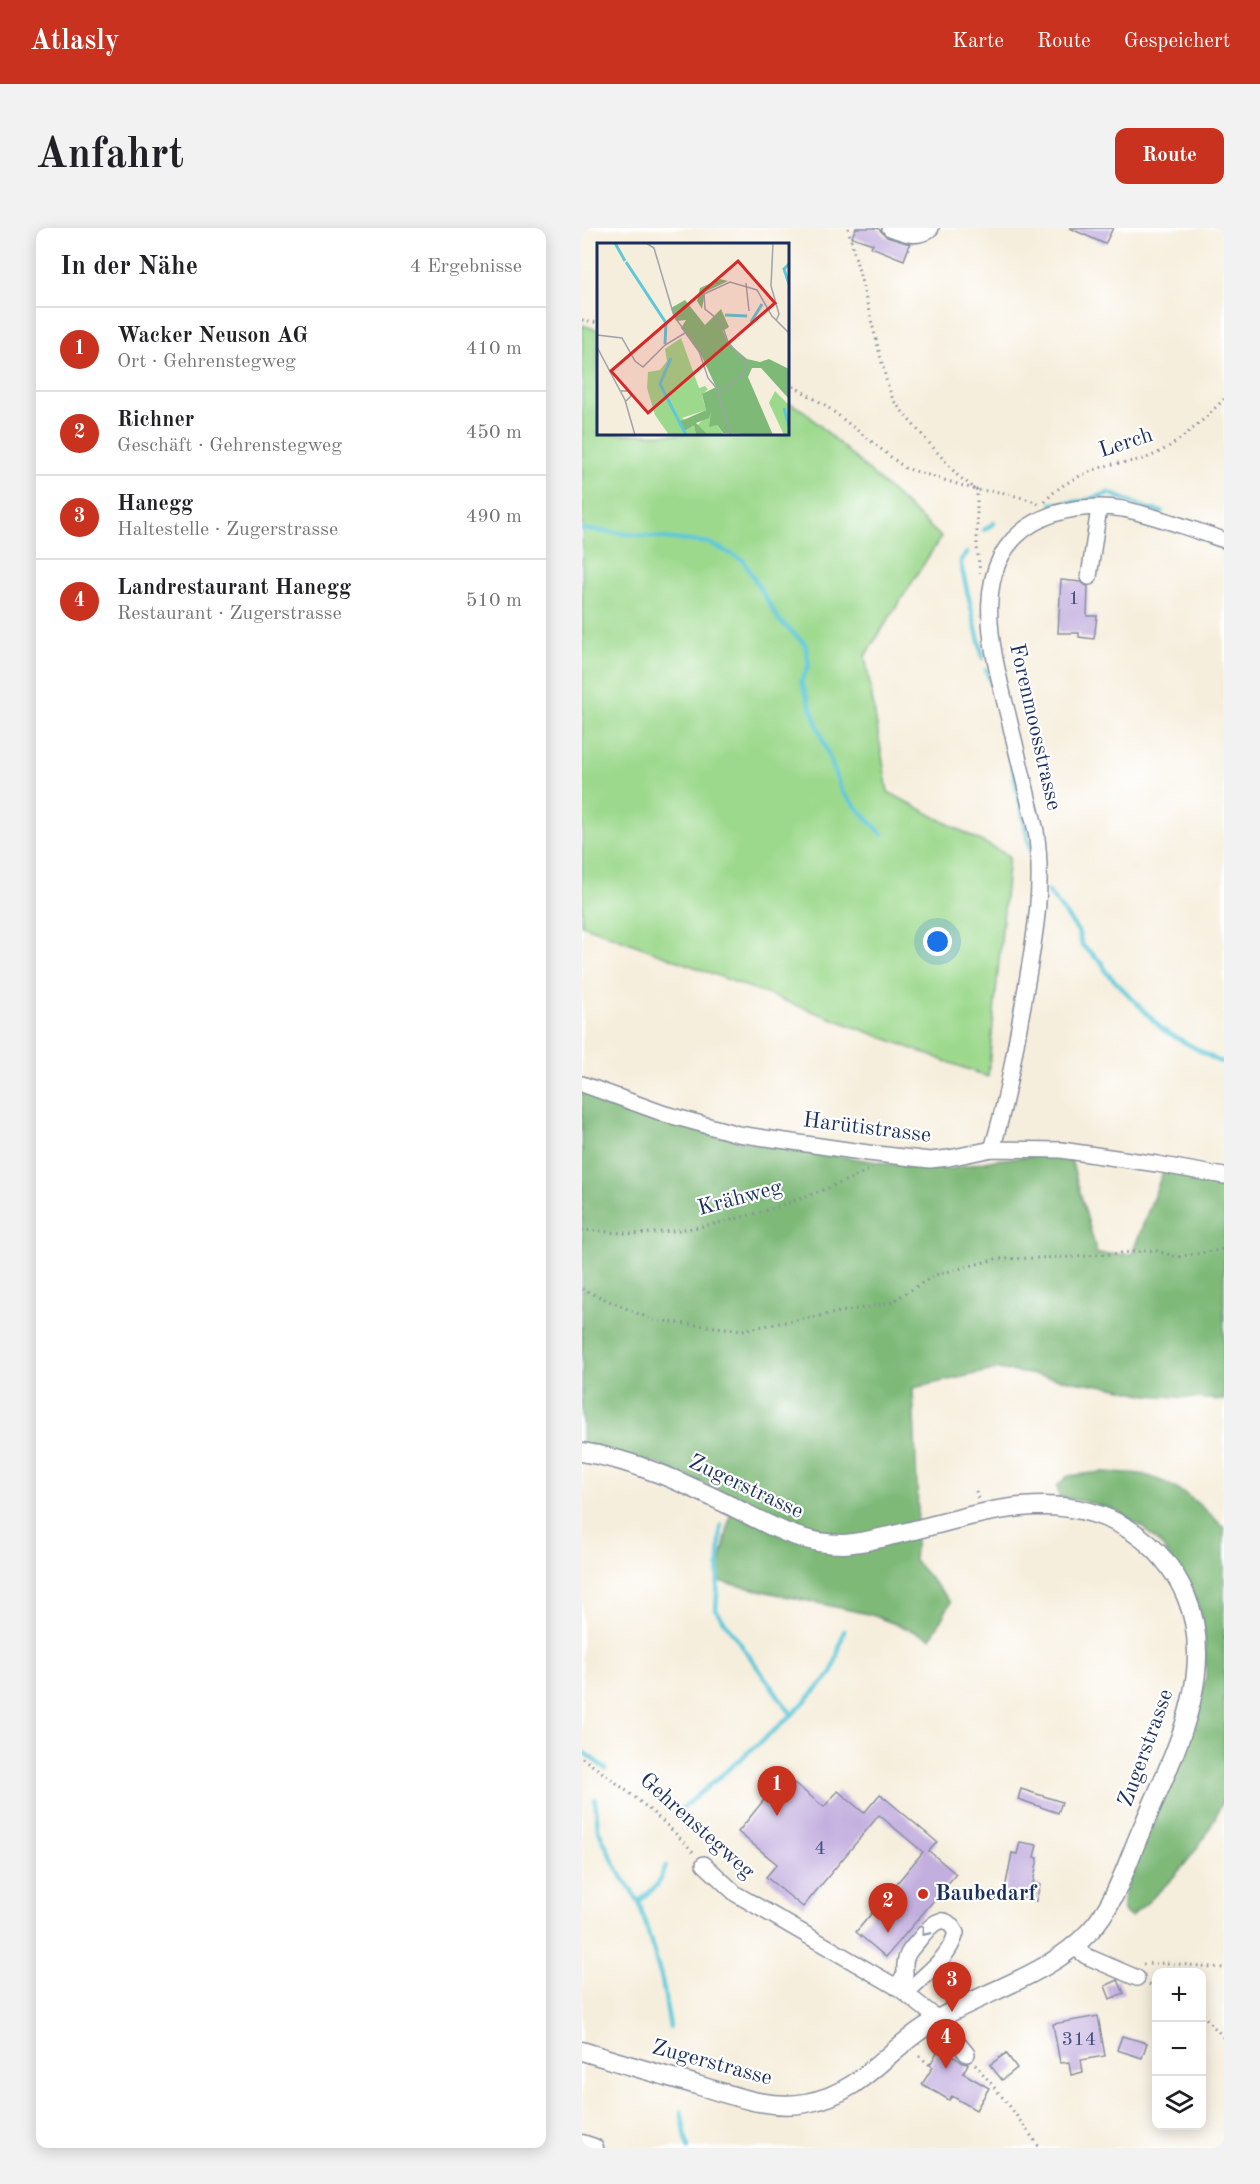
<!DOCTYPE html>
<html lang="de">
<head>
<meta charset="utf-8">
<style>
	body { margin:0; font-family:"Old Standard TT",serif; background:#f2f2f2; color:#202124 }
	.controls { position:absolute; right:18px; bottom:18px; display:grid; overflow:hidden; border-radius:12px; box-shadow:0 3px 15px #0003 }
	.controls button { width:54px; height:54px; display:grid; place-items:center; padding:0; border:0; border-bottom:2px solid #e0e0e0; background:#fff; color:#202124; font:30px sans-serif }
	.you { position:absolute; left:356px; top:714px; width:21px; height:21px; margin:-15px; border:4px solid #fff; border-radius:50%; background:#1a73e8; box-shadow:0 0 0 9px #1a73e833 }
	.badge { display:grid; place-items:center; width:39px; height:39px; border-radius:50%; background:#c8321e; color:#fff; font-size:20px; font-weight:700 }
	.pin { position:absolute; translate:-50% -50px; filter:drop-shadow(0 2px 3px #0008) }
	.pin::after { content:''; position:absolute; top:32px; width:21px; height:18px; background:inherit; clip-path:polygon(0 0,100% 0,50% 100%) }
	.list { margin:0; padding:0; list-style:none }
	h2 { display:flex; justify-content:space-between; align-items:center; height:78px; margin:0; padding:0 24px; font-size:26px }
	h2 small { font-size:20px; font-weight:400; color:#757577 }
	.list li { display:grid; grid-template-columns:39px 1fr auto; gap:18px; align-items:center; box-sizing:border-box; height:84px; padding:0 24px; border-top:2px solid #e0e0e0 }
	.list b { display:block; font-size:22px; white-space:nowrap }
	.list p { margin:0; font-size:20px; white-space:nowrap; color:#757577 }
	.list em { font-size:20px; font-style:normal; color:#757577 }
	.icon { flex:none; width:33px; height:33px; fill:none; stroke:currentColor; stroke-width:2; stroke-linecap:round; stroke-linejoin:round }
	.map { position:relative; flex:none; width:642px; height:1920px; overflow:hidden; border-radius:12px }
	header { display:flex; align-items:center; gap:36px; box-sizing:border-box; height:84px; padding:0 30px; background:#c8321e; color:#fff }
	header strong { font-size:28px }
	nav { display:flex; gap:33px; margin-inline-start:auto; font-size:21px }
	.intro { display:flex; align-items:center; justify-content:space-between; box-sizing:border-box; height:144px; padding:0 36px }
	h1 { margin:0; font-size:42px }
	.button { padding:15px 27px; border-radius:12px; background:#c8321e; color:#fff; font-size:21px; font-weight:700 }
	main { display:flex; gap:36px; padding:0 36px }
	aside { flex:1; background:#fff; border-radius:12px; box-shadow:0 3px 15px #0003 }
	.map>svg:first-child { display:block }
	.green { fill:#9dd98d; stroke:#5c8476; stroke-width:1.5 }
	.forest { fill:#7eb978; stroke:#4c746b; stroke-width:1.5 }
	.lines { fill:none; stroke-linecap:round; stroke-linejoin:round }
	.stream { stroke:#5ec8d9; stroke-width:4.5 }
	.building { fill:#c2aedf }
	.minor-casing { stroke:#888e9d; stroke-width:18 }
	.major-casing { stroke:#888e9d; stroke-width:21 }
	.path { stroke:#888e9d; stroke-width:3; stroke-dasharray:1.5 4.5; stroke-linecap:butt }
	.minor { stroke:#fff; stroke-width:15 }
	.major { stroke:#fff; stroke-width:18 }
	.oneway { stroke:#8d97ae }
	.poi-dot { fill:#c8321e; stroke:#fff; stroke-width:2 }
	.labels { text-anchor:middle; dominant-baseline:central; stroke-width:4.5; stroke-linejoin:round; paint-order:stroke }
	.number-label { font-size:20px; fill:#454f7e }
	.street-label { font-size:22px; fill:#1b2f5e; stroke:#fff }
	.poi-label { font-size:22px; font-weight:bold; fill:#1b2f5e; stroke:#fff; text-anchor:start }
	.inset-river { fill:none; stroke:#5ec8d9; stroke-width:3 }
	.inset-road { fill:none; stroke:#9ea2aa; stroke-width:1.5 }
	.view { fill:#d62828; fill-opacity:0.15; stroke:#d62828; stroke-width:3 }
	.inset-edge { fill:none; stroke:#1b2f5e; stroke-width:3 }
</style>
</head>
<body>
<header>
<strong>Atlasly</strong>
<nav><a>Karte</a><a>Route</a><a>Gespeichert</a></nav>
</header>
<div class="intro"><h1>Anfahrt</h1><a class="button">Route</a></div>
<main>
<aside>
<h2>In der Nähe<small>4 Ergebnisse</small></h2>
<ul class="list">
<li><span class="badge">1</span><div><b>Wacker Neuson AG</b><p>Ort · Gehrenstegweg</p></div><em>410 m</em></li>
<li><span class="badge">2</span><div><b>Richner</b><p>Geschäft · Gehrenstegweg</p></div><em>450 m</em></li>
<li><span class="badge">3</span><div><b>Hanegg</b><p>Haltestelle · Zugerstrasse</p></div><em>490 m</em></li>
<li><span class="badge">4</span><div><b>Landrestaurant Hanegg</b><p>Restaurant · Zugerstrasse</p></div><em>510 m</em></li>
</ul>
</aside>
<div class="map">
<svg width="642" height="1920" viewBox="0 0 642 1920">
	<rect width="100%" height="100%" fill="#fff"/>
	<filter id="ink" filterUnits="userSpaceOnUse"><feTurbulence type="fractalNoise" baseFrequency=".0167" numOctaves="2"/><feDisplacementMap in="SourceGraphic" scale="12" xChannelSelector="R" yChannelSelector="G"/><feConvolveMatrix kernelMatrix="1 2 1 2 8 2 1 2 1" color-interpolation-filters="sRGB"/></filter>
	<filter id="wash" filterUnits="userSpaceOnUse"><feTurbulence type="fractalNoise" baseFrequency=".008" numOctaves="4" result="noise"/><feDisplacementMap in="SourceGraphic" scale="24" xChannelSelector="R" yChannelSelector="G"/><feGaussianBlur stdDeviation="1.35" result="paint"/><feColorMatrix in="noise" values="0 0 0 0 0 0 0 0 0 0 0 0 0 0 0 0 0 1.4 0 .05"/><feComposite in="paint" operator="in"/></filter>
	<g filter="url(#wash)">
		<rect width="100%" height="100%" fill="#f6eedc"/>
		<path class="green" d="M0 97 16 102V206H206V174L222 183 359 309 283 428 306 564 427 628 406 849 0 697Z"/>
		<path class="forest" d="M0 862 159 913 315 937 368 941 413 932 487 924 515 1026H550L582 941 642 954V1172L565 1167 535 1160 416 1141 331 1160 336 1284 332 1332 369 1374 349 1410 290 1387 135 1353 152 1269 74 1235 0 1219Z
			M520 1244C532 1245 546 1244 558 1246 589 1252 621 1277 642 1300V1569C626 1612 600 1643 566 1674 561 1679 554 1683 549 1689 538 1684 541 1674 542 1665L615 1486 624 1448 622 1402 615 1374 581 1319 563 1301 535 1283 506 1274 477 1269 475 1258 486 1248Z"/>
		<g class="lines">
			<path class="stream" d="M470 276 503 273 527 265 566 281 580 284
				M0 301 127 315 161 332 197 392 223 416 227 437 219 453 260 564 301 607
				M402 302 412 295
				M385 325 379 332V337L401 430
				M404 442 412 462
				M426 519 449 625
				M466 663 496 703 500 717 521 736 524 744 533 753 581 802 636 833 642 834
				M139 1297 134 1382 210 1487
				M0 1523 24 1541
				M13 1571 16 1601 35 1641 57 1674 80 1752 88 1799
				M96 1584 210 1487 250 1445 262 1403
				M57 1674 75 1657 84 1638
				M99 1883 106 1920"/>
		</g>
		<g id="blocks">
			<path class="building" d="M274 0H296L305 9 328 16 322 32 289 19 291 16 270 9Z
				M487 0H531L523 16Z
				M479 352 499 354 506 359 505 388H515L512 411 497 409V405H476Z
				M202 1547 242 1579 256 1563 282 1585 298 1566 355 1614 347 1623 374 1646 304 1729 274 1704 341 1624 297 1587 221 1679 184 1649 195 1636 156 1604Z
				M439 1561 480 1574 476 1585 436 1571Z
				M438 1614 455 1617 452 1629 456 1630 451 1655 458 1657 454 1673 422 1666 430 1625 435 1626Z
				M536 1752 542 1765 528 1771 523 1758Z
				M516 1788 523 1828 499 1832 501 1844 489 1847 487 1834 478 1835 471 1796Z
				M540 1808 565 1815 560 1830 535 1822Z
				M358 1819 381 1835 386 1836 381 1845 407 1860 394 1882 370 1868 367 1872 340 1856 351 1839 348 1837Z
				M424 1825 435 1840 420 1852 408 1837Z"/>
		</g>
	</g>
	<g filter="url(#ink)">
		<use href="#blocks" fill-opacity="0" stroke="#888e9d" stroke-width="1.5"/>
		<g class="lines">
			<defs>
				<path id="minor" d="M308 0C323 5 336 12 349 0
					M507 349 517 280
					M0 856 83 886 156 906 286 925 348 932 367 930 410 921 479 922 575 936 642 948
					M410 921C425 873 432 826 441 777 451 717 463 663 454 603 445 566 436 529 427 491 412 429 382 335 452 295 477 280 513 276 541 281 575 288 609 301 642 312
					M122 1636 154 1666 318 1761 356 1791 385 1826
					M491 1718 504 1728 555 1750
					M314 1759 323 1746C323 1740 322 1734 325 1728 327 1722 333 1717 336 1713 347 1699 361 1680 374 1705 366 1733 342 1745 324 1766"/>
				<path id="major" d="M0 1224C53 1232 102 1255 149 1278 187 1297 218 1316 261 1316 280 1315 298 1310 316 1306 393 1288 474 1255 548 1302 573 1318 592 1340 604 1368 636 1444 592 1526 562 1596 546 1631 535 1674 508 1703 465 1750 396 1764 343 1799 301 1826 278 1866 224 1875 187 1882 150 1867 115 1857 77 1846 38 1835 0 1823
					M0 1916 12 1920"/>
			</defs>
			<use href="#minor" class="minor-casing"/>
			<use href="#major" class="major-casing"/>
			<path class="path" d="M266 0 305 155 311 172 328 193 376 248 395 262V319L398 345
				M0 92 16 95
				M206 155 243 177 323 240 395 262 419 264 448 272 459 277
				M463 274C476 256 506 243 527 237 539 234 552 234 564 230 591 221 623 191 642 171
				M0 1002C22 1003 47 1007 69 1005 147 999 220 973 290 941
				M0 1061 71 1092 160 1102 308 1075 353 1047 414 1031 493 1029 572 1022 595 1029 642 1021
				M394 1263 396 1271
				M0 1530C40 1558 80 1589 113 1626
				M561 1736 584 1735 642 1740
				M567 1756 574 1759
				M620 1786 642 1810
				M337 1828 349 1838
				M393 1836 426 1876 458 1920"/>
			<use href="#minor" class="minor"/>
			<use href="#major" class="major"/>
		</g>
		<defs><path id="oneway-chevron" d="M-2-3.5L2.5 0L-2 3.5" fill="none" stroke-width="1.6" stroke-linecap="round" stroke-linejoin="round" transform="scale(1.5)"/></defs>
		<use class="oneway" href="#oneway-chevron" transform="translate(343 1704) rotate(130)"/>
	</g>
	<circle class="poi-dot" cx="341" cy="1666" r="6"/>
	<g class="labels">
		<g class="number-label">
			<text x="492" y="371">1</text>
			<text x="238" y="1621">4</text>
			<text x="497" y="1812">314</text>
		</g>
		<g class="street-label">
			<text transform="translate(544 215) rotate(-18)">Lerch</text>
			<text transform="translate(453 499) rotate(77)">Forenmoosstrasse</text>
			<text transform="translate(285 900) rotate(7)">Harütistrasse</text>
			<text transform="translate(158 970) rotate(-15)">Krähweg</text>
			<text transform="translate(164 1259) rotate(25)">Zugerstrasse</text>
			<text transform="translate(564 1520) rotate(-70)">Zugerstrasse</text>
			<text transform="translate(115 1598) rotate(42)">Gehrenstegweg</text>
			<text transform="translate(130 1835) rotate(15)">Zugerstrasse</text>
		</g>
		<g class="poi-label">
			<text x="353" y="1666">Baubedarf</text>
		</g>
	</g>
	<g transform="translate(15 15)">
		<rect width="192" height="192" fill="#f6eedc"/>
		<path d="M84 95 102 145 108 143 111 146 105 152 109 167 85 175 97 182 99 192H72L58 172 50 145 51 129 63 127 70 118 68 106ZM178 148 192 162V192H187L172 160ZM114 168 116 177 127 192H111L99 184Z" fill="#9dd98d"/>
		<path d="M123 36 131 38 108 49 105 66 100 58 103 45ZM88 57 108 82 124 66 132 84 126 88 131 100 150 116 163 119 172 116 192 126V156L164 125H155L151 134 176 192 126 190 120 182 112 184 114 169 112 175 99 180 111 192H99L97 182 87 188 82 179 109 167 105 151 119 144 105 114 84 85 89 77 79 78 74 65Z" fill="#7eb978"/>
		<path class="inset-river" d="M18 0 28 18M29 19 69 80 68 101M192 21 187 26 192 41M128 72 150 73M154 79 165 61M74 115 63 141 89 192M187 165 192 184"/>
		<path class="inset-road" d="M49 0 57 5 77 73 102 108 111 135 122 148M176 0 174 43 182 71 179 78M149 40 152 68M0 92 25 95 38 118 46 124 68 102 88 90M0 104 28 157 38 192M24 148H32L34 153 29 158M134 192 121 151 146 131 150 121 131 99 124 79 108 66 107 51 133 39 160 47 175 73 192 90"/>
		<path class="view" d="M141 18 178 60 51 170 14 128Z"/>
		<rect width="192" height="192" class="inset-edge"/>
	</g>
</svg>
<div class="controls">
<button>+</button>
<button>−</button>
<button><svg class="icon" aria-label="layers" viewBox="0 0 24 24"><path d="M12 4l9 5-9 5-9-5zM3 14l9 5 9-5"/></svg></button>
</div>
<div class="you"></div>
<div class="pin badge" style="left:195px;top:1588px">1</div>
<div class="pin badge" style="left:306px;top:1705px">2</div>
<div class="pin badge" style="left:370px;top:1784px">3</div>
<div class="pin badge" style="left:364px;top:1841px">4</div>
</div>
</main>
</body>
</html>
